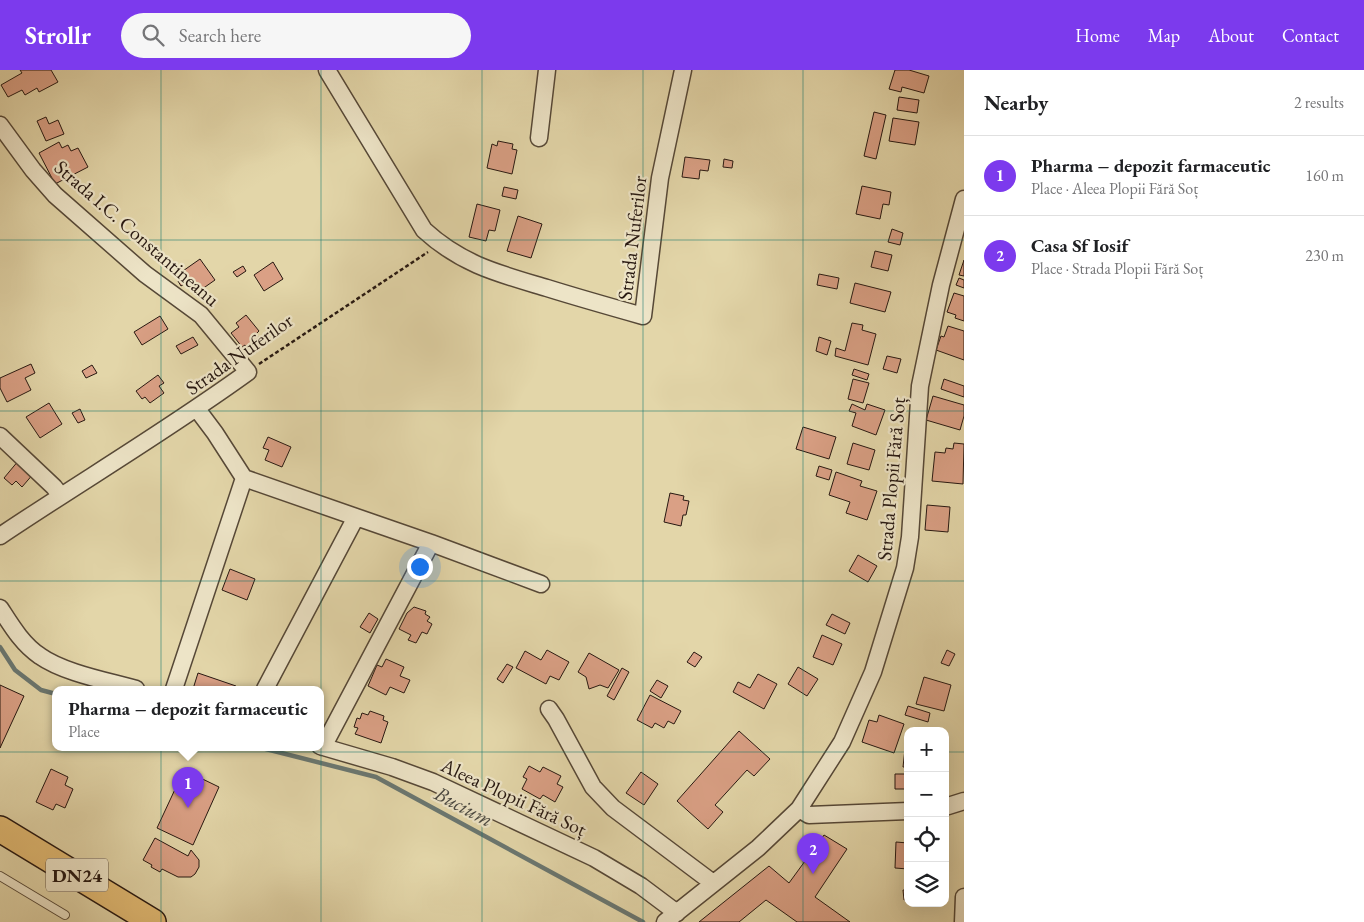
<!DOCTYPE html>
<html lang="en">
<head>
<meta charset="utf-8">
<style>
	body { margin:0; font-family:"EB Garamond",serif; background:#f6f6f6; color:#202124 }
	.controls { position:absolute; right:15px; bottom:15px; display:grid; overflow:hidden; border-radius:10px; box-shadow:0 5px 20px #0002 }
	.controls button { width:45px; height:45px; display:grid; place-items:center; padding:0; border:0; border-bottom:1px solid #e0e0e0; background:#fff; color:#202124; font:25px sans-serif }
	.you { position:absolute; left:419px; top:496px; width:18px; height:18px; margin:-12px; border:4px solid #fff; border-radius:50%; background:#1a73e8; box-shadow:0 0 0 8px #1a73e833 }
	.badge { display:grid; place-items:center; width:32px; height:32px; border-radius:50%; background:#7c3aed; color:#fff; font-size:16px; font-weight:700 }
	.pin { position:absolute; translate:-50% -41px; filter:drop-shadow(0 1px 2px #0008) }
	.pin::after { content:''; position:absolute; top:26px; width:18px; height:15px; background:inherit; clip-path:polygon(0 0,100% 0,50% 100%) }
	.popup { position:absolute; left:52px; top:616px; width:272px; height:65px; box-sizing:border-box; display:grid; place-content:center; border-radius:10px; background:#fff; filter:drop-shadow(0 1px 4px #0005); font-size:16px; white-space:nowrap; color:#757577 }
	.popup b { font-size:19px; color:#202124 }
	.popup::after { content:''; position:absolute; left:50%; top:100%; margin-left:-10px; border:10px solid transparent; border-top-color:#fff }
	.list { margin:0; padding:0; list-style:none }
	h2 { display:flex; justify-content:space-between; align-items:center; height:65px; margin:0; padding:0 20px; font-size:21px }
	h2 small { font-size:16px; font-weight:400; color:#757577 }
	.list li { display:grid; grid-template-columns:32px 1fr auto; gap:15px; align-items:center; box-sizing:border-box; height:80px; padding:0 20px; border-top:1px solid #e0e0e0 }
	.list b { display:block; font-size:19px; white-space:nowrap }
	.list p { margin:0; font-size:16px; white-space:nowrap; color:#757577 }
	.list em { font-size:16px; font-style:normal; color:#757577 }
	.icon { flex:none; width:28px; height:28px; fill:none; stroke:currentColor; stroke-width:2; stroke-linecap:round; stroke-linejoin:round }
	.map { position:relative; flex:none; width:964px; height:852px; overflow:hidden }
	header { display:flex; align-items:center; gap:30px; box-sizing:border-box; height:70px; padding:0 25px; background:#7c3aed; color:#fff }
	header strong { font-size:24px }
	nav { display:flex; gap:28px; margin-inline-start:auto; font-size:18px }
	.search { width:350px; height:45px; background:#f6f6f6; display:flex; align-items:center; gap:12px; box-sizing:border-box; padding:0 18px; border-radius:28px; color:#757577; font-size:19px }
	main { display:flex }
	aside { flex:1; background:#fff }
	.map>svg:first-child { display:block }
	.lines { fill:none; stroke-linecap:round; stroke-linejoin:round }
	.stream { stroke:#6a7771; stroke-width:4.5 }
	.building { fill:#daa085; stroke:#271811 }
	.service-casing { stroke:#564837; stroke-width:10 }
	.minor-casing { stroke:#564837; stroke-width:19 }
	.primary-casing { stroke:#271811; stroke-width:28 }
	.path { stroke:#271811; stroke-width:2.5; stroke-dasharray:4 2.5; stroke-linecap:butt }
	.service { stroke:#ede4c7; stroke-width:8 }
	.minor { stroke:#ede4c7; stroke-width:16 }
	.primary { stroke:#e2bb74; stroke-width:25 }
	.grid { fill:none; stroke:#0f766e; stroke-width:1; stroke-opacity:0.55 }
	.labels { text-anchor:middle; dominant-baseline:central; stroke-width:4.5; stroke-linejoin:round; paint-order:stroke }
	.shield { fill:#ede4c7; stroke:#625548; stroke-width:1 }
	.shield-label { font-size:19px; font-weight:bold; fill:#271811 }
	.street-label { font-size:20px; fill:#271811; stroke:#ede4c7 }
	.water-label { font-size:21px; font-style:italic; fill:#494841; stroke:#ede4c7 }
</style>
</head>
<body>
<header>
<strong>Strollr</strong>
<div class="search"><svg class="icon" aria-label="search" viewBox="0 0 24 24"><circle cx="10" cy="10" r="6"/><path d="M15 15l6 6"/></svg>Search here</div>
<nav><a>Home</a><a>Map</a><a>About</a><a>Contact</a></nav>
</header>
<main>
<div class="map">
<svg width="964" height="852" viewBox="0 0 964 852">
	<rect width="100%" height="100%" fill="#e3d6a9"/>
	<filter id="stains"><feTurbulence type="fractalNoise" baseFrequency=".004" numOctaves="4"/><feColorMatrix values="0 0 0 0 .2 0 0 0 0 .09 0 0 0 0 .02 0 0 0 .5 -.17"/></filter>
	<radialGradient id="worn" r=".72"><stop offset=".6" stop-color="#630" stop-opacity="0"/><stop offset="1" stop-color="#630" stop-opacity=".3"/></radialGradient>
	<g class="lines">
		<path class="stream" d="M0 577 15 600 41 620 56 624
			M258 677 376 707 643 852"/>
	</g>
	<path class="building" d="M20 0H51L58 12 39 22 37 18 25 25 22 20 8 27 1 15 22 3Z
		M895 0H909L929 6 924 23 902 17 901 22 889 19Z
		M899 27 919 30 917 43 897 40Z
		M874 42 886 45 876 89 864 86Z
		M46 47 49 54 58 50 64 64 46 71 37 51Z
		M893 48 919 52 915 75 889 71Z
		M498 71 513 74 512 79 517 80 512 104 487 98 492 74 497 76Z
		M59 72 62 78 68 75 71 81 78 78 88 97 55 114 39 83Z
		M685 87 710 90 708 101 700 100 699 109 682 107Z
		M724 89 733 91 732 98 723 97Z
		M862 116 891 122 889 135 883 134 880 149 856 144Z
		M504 117 518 120 516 129 502 126Z
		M477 134 500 140 495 161 489 160 486 171 469 167Z
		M518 146 542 154 531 188 507 181Z
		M892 159 903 163 900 175 888 172Z
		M875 181 892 185 888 201 871 197Z
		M200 189 215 210 195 224 187 212 181 216 178 211 183 208 180 203Z
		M964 190V206L959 205Z
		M273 192 283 209 264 221 254 205Z
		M243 196 246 201 237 207 233 202Z
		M819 204 839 208 837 219 817 215Z
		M959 208 964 210V218L956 215Z
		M855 213 891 222 885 242 850 233Z
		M954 223 964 226V251L955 248 956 245 947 242Z
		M246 245 259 261 256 264 265 275 256 282 253 279 250 281 245 275 242 277 231 263 239 257 236 253Z
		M160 246 168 259 142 275 134 262Z
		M852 253 863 255 862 260 876 264 868 295 835 286 836 278 845 281Z
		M948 256 964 261V290L936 280 941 266 944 267Z
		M193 267 198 275 181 284 176 276Z
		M819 267 831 271 827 285 816 281Z
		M887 286 901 289 897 303 883 299Z
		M31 294 35 303 25 308 31 320 7 332 0 318V308Z
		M92 295 97 303 86 308 82 301Z
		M854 299 869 304 867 310 852 305Z
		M158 305 164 313 159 316 164 323 150 333 145 327 142 329 136 321Z
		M853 309 869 313 863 333 848 329Z
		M944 309 964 316V327L941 319Z
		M933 326 964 335V346L960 360 926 350Z
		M49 333 62 354 40 368 26 347Z
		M852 334 865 340 867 334 885 340 876 365 852 356 856 343 849 341Z
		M80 339 85 350 78 353 72 343Z
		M803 357 836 367 829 389 796 379Z
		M268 367 291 377 282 397 265 390 269 380 263 378Z
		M853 373 875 380 869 400 847 394Z
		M954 373 964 374 963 414 932 411 935 382 945 383 946 378 953 379Z
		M19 390 34 403 22 417 16 411 12 415 4 408Z
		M819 396 832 400 829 410 816 406Z
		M836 402 862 411 860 416 877 421 867 450 846 443 850 432 829 425Z
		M670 423 684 426 683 430 689 431 686 445H683L681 456 664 452Z
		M927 435 950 437 948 462 925 460Z
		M858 485 877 496 868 512 849 501Z
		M230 499 255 509 247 530 222 520Z
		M414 537 426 541 425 544 430 547 427 551 432 554 427 564 422 562 416 573 408 570 411 565 399 559 407 543Z
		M369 543 378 549 370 563 360 557Z
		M832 544 850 553 845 564 826 555Z
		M822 565 842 574 833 595 813 587Z
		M547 580 569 592 559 610 550 606 546 614 516 598 525 581 541 590Z
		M947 580 955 584 949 596 941 593Z
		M694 582 702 587 695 597 687 592Z
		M589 583 619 600 608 618 600 615 589 619 586 607 578 602Z
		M386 589 404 597 400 606 410 610 404 623 390 617 386 625 368 616 377 595 382 597Z
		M507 594 513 597 503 613 497 609Z
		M798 597 818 609 807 626 788 614Z
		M622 598 629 602 614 630 607 626Z
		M198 603 236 616 235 619H193Z
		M758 604 777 614 764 639 733 622 738 612 750 618Z
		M924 607 951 615 944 641 916 634Z
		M657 610 668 616 661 628 650 621Z
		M0 615 24 626 0 678Z
		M650 625 681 641 674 654 668 651 664 658 655 653 652 658 637 650Z
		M908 636 930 643 928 652 905 645Z
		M370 641 384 646 383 650 388 652 381 673 355 664 358 658 354 657 357 648 360 649 362 643 368 645Z
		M879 645 904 654 894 683 862 672 869 650 877 652Z
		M739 661 770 689 754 706 747 700 715 735 723 742 708 759 677 731Z
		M905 679H908V697H903Z
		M529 696 540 702 543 697 561 706 557 714 563 717 555 732 543 725 540 729 522 719 527 709 523 707Z
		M51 699 68 707 65 715 73 719 65 738 56 734 53 740 36 732Z
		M184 700 219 717 193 775 157 758Z
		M641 702 658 714 644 735 626 723Z
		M895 704H908V719H895Z
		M824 765 847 779 815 827 850 852H797L766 830 739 852H699L769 796 789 813Z
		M155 768 188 786 191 780 199 790V797L195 804 191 807H178L162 799 160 802 151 797 152 795 143 790Z
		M896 772 908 773V799L895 798Z
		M903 820H908V830H904Z"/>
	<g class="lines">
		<defs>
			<path id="service" d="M0 806 65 845"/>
			<path id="minor" d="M327 0 424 160C462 195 500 204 547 218 579 228 611 237 643 246L660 108 683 0
				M0 55 33 100 55 125 145 204 201 245 248 302C168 360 82 411 0 466
				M539 68 547 0
				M197 339 215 363 244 408 356 447 265 619
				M0 366 54 417 61 426
				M356 447 431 473 541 514
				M0 538C11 555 22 574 40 586 64 603 108 611 136 619
				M174 619 244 408
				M549 639 556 649 593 717 613 738 713 813
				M320 676 392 697 433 712 594 788 641 816 677 843
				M323 677 431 473
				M945 737 964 731
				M799 739 809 745 908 741
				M665 852 758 778 799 739 842 672 873 602 905 498 910 467 920 316 941 215 964 129
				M963 852 964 827"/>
			<path id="primary" d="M0 759 153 852"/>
		</defs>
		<use href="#service" class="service-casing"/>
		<use href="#minor" class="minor-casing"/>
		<use href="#primary" class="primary-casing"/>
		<path class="path" d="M259 294 428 182"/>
		<use href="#service" class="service"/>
		<use href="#minor" class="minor"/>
		<use href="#primary" class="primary"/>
	</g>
	<path class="grid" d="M161 0V852M321 0V852M482 0V852M643 0V852M803 0V852M0 170H964M0 341H964M0 511H964M0 682H908M945 682H964"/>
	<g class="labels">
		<rect class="shield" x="46" y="788.5" width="62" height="33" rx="4"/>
		<g class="shield-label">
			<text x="77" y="805">DN24</text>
		</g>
		<g class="street-label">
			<text transform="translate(137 163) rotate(41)">Strada I.C. Constantineanu</text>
			<text transform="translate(632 168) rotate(-83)">Strada Nuferilor</text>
			<text transform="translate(239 284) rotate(-35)">Strada Nuferilor</text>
			<text transform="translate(891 409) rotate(-85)">Strada Plopii Fără Soț</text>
			<text transform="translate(514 727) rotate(25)">Aleea Plopii Fără Soț</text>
		</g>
		<g class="water-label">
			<text transform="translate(464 736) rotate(28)">Bucium</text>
		</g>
	</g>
	<rect width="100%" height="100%" filter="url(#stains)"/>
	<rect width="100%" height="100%" fill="url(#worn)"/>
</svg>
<div class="controls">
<button>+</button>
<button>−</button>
<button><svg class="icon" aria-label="locate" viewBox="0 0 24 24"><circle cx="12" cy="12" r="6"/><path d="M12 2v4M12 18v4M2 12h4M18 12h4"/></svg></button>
<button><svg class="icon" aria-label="layers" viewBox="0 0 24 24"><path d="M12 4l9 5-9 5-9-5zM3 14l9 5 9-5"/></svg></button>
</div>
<div class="you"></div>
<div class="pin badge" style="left:188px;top:738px">1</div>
<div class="popup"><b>Pharma – depozit farmaceutic</b>Place</div>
<div class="pin badge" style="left:813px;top:804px">2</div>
</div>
<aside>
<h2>Nearby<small>2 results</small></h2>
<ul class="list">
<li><span class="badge">1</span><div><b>Pharma – depozit farmaceutic</b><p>Place · Aleea Plopii Fără Soț</p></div><em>160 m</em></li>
<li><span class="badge">2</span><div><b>Casa Sf Iosif</b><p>Place · Strada Plopii Fără Soț</p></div><em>230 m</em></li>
</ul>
</aside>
</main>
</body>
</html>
